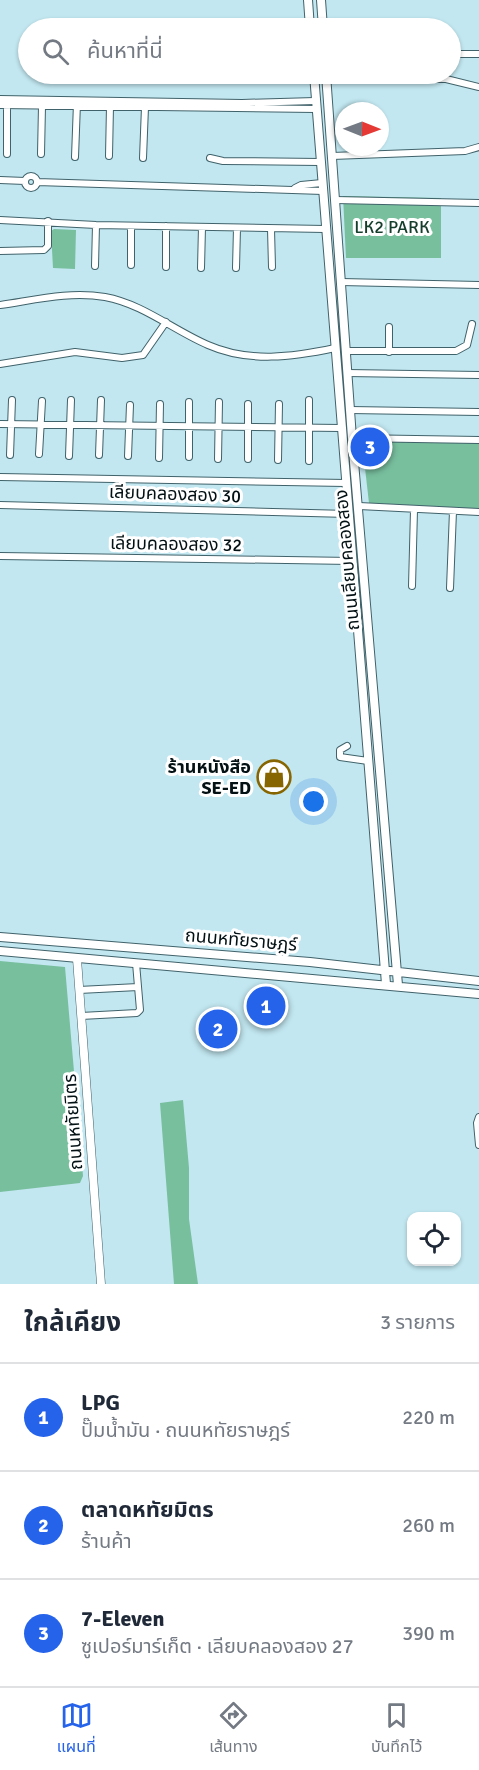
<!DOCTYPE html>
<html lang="th">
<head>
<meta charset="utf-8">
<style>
	body { margin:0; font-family:Signika,"Noto Sans Thai",sans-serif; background:#f2f2f3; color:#1f2937 }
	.controls { position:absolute; right:18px; bottom:18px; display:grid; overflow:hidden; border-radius:12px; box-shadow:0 2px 4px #0004 }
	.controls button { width:54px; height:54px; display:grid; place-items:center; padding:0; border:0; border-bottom:2px solid #e0e1e3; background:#fff; color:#1f2937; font:30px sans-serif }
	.compass { position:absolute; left:335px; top:102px; width:54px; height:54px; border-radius:50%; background:#fff; box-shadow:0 2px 4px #0004; rotate:91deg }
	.you { position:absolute; left:314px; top:802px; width:21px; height:21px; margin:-15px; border:4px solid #fff; border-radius:50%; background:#1a73e8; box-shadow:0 0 0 9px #1a73e833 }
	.badge { display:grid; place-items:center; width:39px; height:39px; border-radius:50%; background:#2563eb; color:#fff; font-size:20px; font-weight:700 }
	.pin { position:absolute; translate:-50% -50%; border:3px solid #fff; box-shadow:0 2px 6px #0006 }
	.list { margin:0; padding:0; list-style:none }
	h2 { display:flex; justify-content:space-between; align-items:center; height:78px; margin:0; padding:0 24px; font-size:26px }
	h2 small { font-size:20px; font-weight:400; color:#747a83 }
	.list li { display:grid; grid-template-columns:39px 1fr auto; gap:18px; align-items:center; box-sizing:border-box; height:108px; padding:0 24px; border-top:2px solid #e0e1e3 }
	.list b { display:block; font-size:22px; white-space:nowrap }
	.list p { margin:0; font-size:20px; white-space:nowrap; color:#747a83 }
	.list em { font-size:20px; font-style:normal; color:#747a83 }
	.icon { flex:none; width:33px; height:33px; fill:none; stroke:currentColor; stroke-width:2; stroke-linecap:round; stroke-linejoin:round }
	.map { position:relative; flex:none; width:479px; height:1284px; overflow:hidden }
	.search { position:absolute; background:#fff; box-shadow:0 2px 4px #0004; left:18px; right:18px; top:18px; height:66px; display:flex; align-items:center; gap:15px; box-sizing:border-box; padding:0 21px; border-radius:33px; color:#747a83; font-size:22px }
	.sheet { height:402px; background:#fff }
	nav { display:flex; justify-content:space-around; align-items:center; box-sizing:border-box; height:84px; border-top:2px solid #e0e1e3; background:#fff; font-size:16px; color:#747a83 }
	nav a { display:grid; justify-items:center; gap:3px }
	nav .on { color:#2563eb }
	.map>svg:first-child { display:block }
	.green { fill:#78bf9e }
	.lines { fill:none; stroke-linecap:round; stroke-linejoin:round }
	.minor-casing { stroke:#40626a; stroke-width:8 }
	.tertiary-casing { stroke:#40626a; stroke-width:9 }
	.secondary-casing { stroke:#40626a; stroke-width:10 }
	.minor { stroke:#fff; stroke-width:6 }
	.tertiary { stroke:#fff; stroke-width:8 }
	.secondary { stroke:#fff; stroke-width:8 }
	.labels { text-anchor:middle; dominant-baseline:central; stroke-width:6; stroke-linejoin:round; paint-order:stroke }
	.park-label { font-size:18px; fill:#153d2c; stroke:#fff }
	.street-label { font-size:18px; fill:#041114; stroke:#fff }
	.poi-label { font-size:18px; font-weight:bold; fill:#041114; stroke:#fff; text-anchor:end }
</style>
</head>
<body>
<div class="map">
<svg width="479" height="1284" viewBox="0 0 479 1284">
	<rect width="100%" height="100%" fill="#c2e7f0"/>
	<path class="green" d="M343 196 441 198V258H346Z
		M54 229 76 230 75 269 53 268 51 231Z
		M362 442H479V509L369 503Z
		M0 961 65 967 83 1176 80 1183 0 1192Z
		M183 1100 189 1168V1219L198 1284H174L160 1103Z"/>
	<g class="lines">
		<defs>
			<path id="minor" d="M450 54H479
				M326 78 446 79 479 87
				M0 99 242 103 315 101
				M7 104V154
				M0 105 316 109
				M41 154 42 106
				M109 156 110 106
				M332 156 465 151 479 147
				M75 157 77 103
				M143 158 145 107
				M210 158 223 161 320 162
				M25 182a6 6 0 1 1 12 0a6 6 0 1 1-12 0Z
				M0 180 25 181
				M37 182 323 191
				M295 188 301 185 322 183
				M335 200 479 203
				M0 220 96 225 325 229
				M271 229 272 267
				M0 251 44 250 48 246V221
				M131 265V226
				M95 266 96 225
				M166 267V226
				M201 268 202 227
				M236 268 237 228
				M341 282 479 285
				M0 305C35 300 69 291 105 297 143 304 173 330 208 345 249 363 293 357 335 348
				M346 351H456L467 345 472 324
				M389 352V327
				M0 364 75 352 122 358 143 355 166 322
				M347 373 479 375
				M350 410 479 412
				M0 424 341 428
				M352 438 479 440
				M39 454 42 401
				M10 455 12 400
				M99 455 101 400
				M69 456 71 400
				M128 456 130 405
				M189 457V402
				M159 458 160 404
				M218 459 219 402
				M248 459V404
				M278 460 279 404
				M309 461V400
				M0 477 346 483
				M0 505 348 514
				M359 506 479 512
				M0 556 352 561
				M412 586 414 510
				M450 588 453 511
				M347 746 340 750V757L368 761
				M79 990 138 987
				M81 1016 137 1013 140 1010 136 963
				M479 1117 477 1123 479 1145"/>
			<path id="tertiary" d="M77 959 101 1284"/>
			<path id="secondary" d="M308 0 310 28
				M321 0 323 28
				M314 74 386 984
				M326 74 352 438 398 985
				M0 937 310 962 479 981
				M0 951 479 994"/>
		</defs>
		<use href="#minor" class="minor-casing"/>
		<use href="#tertiary" class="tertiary-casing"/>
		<use href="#secondary" class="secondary-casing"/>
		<use href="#minor" class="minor"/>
		<use href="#tertiary" class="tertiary"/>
		<use href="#secondary" class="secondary"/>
	</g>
	<defs>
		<symbol id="shop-ring" viewBox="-11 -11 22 22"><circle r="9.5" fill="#fff" stroke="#876601" stroke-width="1.5"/><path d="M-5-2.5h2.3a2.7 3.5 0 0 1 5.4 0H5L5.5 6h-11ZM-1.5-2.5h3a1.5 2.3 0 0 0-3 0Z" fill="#876601"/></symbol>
	</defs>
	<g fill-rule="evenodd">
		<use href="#shop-ring" x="255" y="758" width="38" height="38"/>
	</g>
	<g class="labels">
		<g class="park-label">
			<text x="392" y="227">LK2 PARK</text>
		</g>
		<g class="street-label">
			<text transform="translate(175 494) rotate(2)">เลียบคลองสอง 30</text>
			<text transform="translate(176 544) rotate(1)">เลียบคลองสอง 32</text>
			<text transform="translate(347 560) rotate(-95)">ถนนเลียบคลองสอง</text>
			<text transform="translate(241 940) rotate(5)">ถนนหทัยราษฎร์</text>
			<text transform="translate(73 1122) rotate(-94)">ถนนหทัยมิตร</text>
		</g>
		<g class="poi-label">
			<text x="251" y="767">ร้านหนังสือ<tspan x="251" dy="21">SE-ED</tspan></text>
		</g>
	</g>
</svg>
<div class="controls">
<button><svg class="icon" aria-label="locate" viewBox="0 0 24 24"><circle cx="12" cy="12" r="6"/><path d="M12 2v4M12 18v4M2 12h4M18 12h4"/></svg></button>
</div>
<svg class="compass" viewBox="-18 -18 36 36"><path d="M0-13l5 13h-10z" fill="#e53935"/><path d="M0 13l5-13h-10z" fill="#747a83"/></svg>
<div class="you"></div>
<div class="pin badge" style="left:266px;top:1006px">1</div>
<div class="pin badge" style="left:218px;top:1029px">2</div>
<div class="pin badge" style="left:370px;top:447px">3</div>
<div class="search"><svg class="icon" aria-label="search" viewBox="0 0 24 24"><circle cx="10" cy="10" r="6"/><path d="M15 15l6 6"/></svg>ค้นหาที่นี่</div>
</div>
<section class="sheet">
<h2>ใกล้เคียง<small>3 รายการ</small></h2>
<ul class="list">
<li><span class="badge">1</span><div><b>LPG</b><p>ปั๊มน้ำมัน · ถนนหทัยราษฎร์</p></div><em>220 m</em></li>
<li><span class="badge">2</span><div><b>ตลาดหทัยมิตร</b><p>ร้านค้า</p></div><em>260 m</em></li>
<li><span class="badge">3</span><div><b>7-Eleven</b><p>ซูเปอร์มาร์เก็ต · เลียบคลองสอง 27</p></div><em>390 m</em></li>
</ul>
</section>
<nav>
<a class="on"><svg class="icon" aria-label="map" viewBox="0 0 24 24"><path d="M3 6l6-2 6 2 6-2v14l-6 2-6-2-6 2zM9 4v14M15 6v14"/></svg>แผนที่</a>
<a><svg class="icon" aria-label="directions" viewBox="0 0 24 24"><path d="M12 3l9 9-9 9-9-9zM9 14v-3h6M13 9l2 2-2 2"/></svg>เส้นทาง</a>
<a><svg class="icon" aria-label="saved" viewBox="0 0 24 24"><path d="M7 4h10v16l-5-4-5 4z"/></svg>บันทึกไว้</a>
</nav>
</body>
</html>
